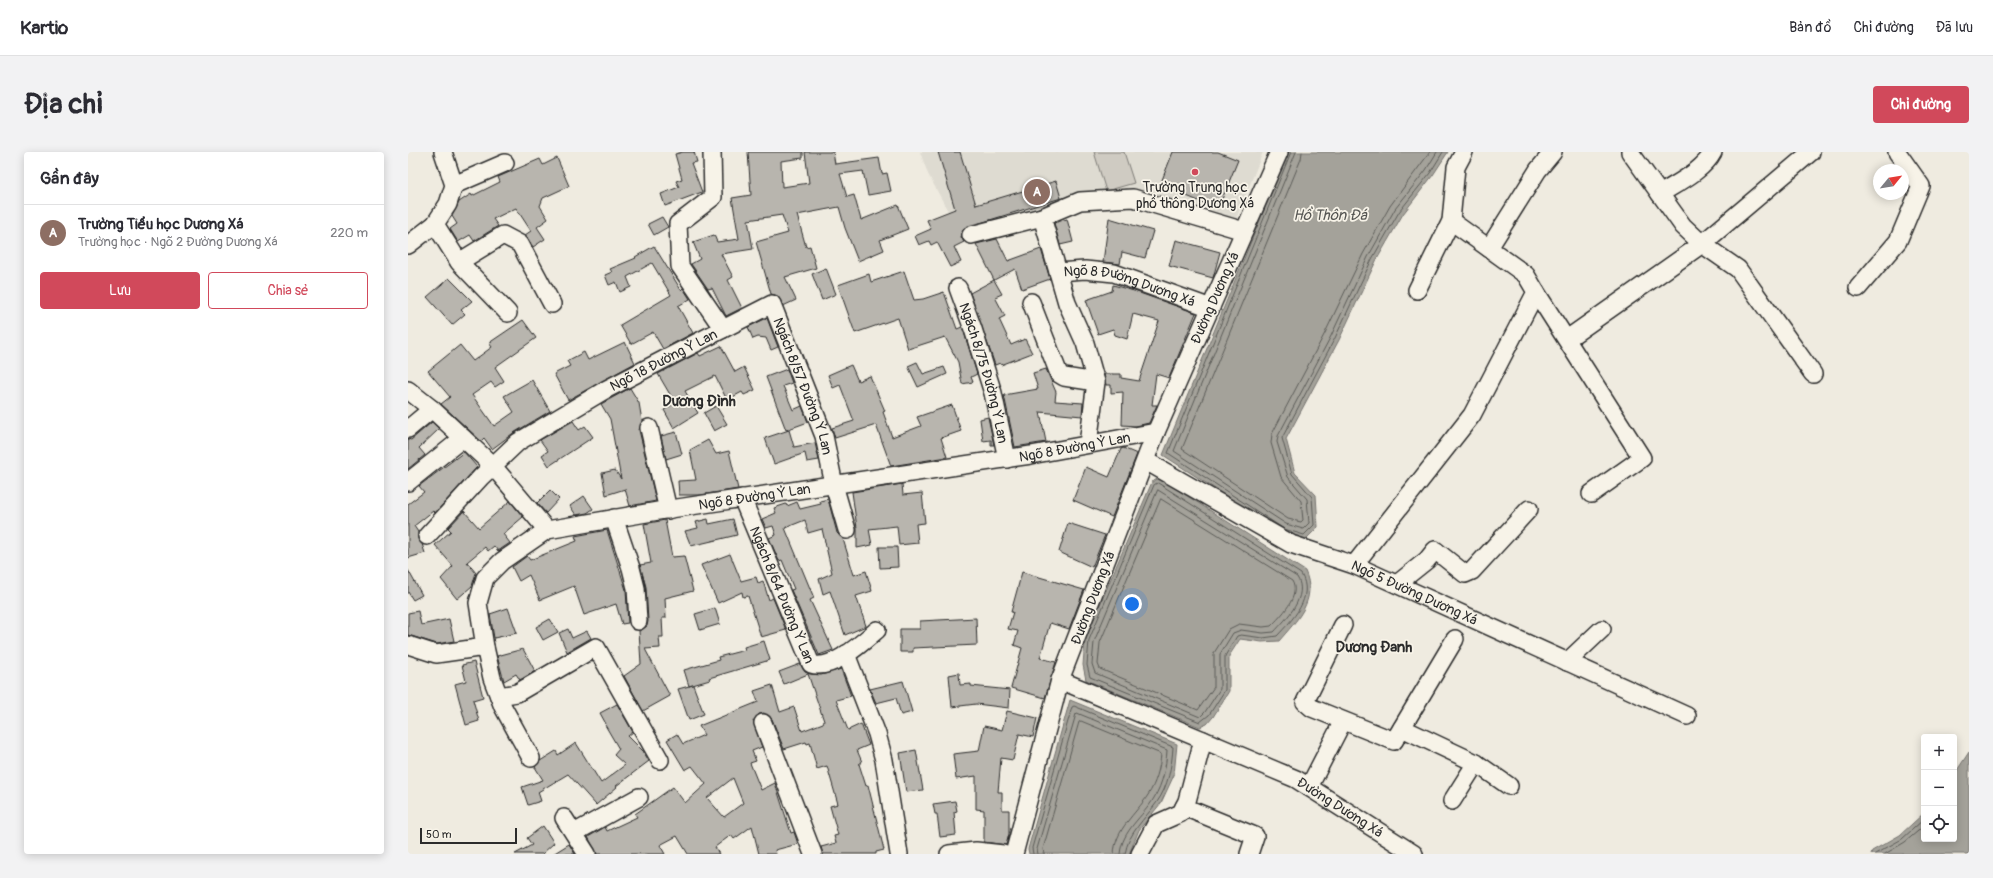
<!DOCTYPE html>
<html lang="vi">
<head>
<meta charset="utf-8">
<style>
	body { margin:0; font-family:Pangolin,sans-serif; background:#f2f2f3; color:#2b2b33 }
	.controls { position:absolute; right:12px; bottom:12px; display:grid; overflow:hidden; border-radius:4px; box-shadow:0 2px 10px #0003 }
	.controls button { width:36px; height:36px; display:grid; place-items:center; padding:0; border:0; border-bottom:1px solid #e1e1e2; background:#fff; color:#2b2b33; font:20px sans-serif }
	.compass { position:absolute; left:1465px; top:12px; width:36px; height:36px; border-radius:50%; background:#fff; box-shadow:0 2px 10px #0003; rotate:60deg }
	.scale { position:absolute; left:12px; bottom:10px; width:97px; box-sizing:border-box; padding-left:4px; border:2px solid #2b2b2b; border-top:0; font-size:11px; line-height:14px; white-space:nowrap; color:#2b2b2b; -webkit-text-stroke:3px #f7f3e8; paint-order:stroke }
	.you { position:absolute; left:724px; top:452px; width:14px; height:14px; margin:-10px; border:3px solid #fff; border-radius:50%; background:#1a73e8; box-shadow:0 0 0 6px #1a73e833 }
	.badge { display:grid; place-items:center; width:26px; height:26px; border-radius:50%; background:#d1495b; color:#fff; font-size:13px; font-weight:700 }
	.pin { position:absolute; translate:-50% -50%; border:2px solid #fff; box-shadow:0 1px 4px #0006 }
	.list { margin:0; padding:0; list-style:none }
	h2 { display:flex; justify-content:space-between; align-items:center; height:52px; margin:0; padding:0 16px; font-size:17px }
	h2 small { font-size:13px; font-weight:400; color:#7c7c81 }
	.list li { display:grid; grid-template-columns:26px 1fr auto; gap:12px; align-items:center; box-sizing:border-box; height:56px; padding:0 16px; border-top:1px solid #e1e1e2 }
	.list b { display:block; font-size:15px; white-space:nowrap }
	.list p { margin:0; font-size:13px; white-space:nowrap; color:#7c7c81 }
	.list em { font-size:13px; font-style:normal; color:#7c7c81 }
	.actions { display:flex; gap:8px; padding:12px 16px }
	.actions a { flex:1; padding:9px 0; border:1px solid #d1495b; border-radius:4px; text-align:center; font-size:14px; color:#d1495b }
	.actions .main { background:#d1495b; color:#fff }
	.icon { flex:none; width:22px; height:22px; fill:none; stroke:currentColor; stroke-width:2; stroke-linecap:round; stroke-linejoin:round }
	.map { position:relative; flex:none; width:1561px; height:702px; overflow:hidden; border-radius:4px }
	header { display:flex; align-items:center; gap:24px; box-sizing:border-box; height:56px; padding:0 20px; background:#fff; border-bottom:1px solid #e1e1e2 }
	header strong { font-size:19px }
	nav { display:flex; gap:22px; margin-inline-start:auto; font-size:14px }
	.intro { display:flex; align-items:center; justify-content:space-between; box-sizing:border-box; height:96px; padding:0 24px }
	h1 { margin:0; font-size:28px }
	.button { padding:10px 18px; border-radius:4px; background:#d1495b; color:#fff; font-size:14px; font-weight:700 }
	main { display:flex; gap:24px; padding:0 24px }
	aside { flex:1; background:#fff; border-radius:4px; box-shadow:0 2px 10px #0003 }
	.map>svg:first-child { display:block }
	.built { fill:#dedbd1 }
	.green { fill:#cfcbc2; stroke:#7d7b76 }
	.water { fill:#a4a29a; stroke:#74726e }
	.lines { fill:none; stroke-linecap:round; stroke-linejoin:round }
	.shore { stroke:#5b5b57; stroke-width:1 }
	.building { fill:#b8b5ae; stroke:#2b2b2b; fill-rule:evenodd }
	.minor-casing { stroke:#2b2b2b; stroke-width:20 }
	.minor { stroke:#f7f3e8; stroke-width:17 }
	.poi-dot { fill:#d1495b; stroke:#f7f3e8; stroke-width:1.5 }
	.labels { text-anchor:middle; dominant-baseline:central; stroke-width:3.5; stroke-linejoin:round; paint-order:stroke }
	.poi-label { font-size:14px; fill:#2b2b2b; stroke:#f7f3e8 }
	.street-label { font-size:14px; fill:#2b2b2b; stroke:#f7f3e8 }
	.water-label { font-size:15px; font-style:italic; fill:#555552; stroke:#f7f3e8 }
	.neighbourhood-label { font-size:15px; font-weight:bold; fill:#2b2b2b; stroke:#f7f3e8 }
</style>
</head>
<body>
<header>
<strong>Kartio</strong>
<nav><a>Bản đồ</a><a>Chỉ đường</a><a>Đã lưu</a></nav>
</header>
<div class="intro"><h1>Địa chỉ</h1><a class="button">Chỉ đường</a></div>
<main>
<aside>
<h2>Gần đây<small></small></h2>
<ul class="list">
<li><span class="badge" style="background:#8d6e63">A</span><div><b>Trường Tiểu học Dương Xá</b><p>Trường học · Ngõ 2 Đường Dương Xá</p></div><em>220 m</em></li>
</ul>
<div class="actions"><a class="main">Lưu</a><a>Chia sẻ</a></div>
</aside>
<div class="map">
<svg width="1561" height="702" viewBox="0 0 1561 702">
	<rect width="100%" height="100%" fill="#efebe0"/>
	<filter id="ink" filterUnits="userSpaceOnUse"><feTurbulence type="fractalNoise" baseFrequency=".025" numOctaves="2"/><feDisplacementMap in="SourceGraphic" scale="8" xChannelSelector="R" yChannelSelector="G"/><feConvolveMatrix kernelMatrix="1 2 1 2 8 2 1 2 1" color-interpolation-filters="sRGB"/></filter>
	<g filter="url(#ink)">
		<path class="built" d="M512 0H855L827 70 732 39 634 62 553 83 520 22Z"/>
		<path class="green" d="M686 0H716L726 31 698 39Z"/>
		<path class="water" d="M880 0H1040L1025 23 995 62 968 109 931 188 878 287 887 321 908 343 910 375 898 387 875 381 755 303Z
			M751 326 897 419C910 448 889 468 871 489L854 490 832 487 821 504V539L805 565 799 572 792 575 678 528 675 513 677 488 744 330Z
			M662 548 769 592 766 623 753 651 731 678 721 702H621L620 697Z
			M1561 600V702H1463L1464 699 1492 683 1516 661V687H1546V623Z"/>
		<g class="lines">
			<path class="shore" d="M883 0 760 301 876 377 896 383 906 373 904 345 884 322 874 286 927 186 964 107 991 60 1022 21 1035 0
				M888 0 766 299 878 372 895 377 901 371 899 347 880 325 869 290 870 284 923 184 960 105 987 57 1018 18 1029 0
				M894 0 893 7 774 297 880 367 893 370 895 368 893 349 873 325 863 291 864 282 917 181 955 102 982 54 1022 0
				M750 331 893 422C907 445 884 468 869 484L855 486 833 483 829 484 817 504V538L801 563 792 570 682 525 679 513 681 488 746 333Z
				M750 338 889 425C901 444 879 466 866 480L855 481 833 478 825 481 812 502V537L797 560 792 565 687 521 684 512 686 490Z
				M753 347 884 429C893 444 873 464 863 474L855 475 831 472 821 477 806 501V535L790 558 692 517 690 512 692 491Z
				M625 702 624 696 664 555 666 554 765 595C764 613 760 635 749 650 737 667 720 681 717 702
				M630 702 629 697 668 562 669 561 759 598C758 615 755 631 746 646 735 665 714 678 712 702
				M636 702 635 697 671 570 673 569 753 602C752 616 748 631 740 643 728 662 707 677 706 702
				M1467 702 1494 687 1516 667
				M1477 702 1497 690 1516 674"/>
		</g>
		<path class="building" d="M275 0H286L289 10 283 11 294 40 257 54 253 42 271 35 268 29 274 27 267 2Z
			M340 0H395V6L373 9 374 35 401 31 397 0H425L427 12 471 6 474 22 479 21 483 39 460 43 455 19 432 22 439 45 446 43 453 68 490 53 500 77 472 88 476 98 450 109 437 76 431 55 389 63 398 95 402 94 408 116 377 125 388 148 375 154 370 144 363 142 348 90 380 81 374 63 340 68 345 97 313 102 325 125 320 128 334 156 318 164 304 136 300 137 283 112 292 107 285 90 306 83 309 90 331 87 324 46 343 43Z
			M530 0H552L568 53 648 29 653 46 556 76 553 85 556 90 546 95 553 110 542 115 529 90 523 93 521 89 511 93 507 84 523 77 519 68 547 57Z
			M765 0H810L830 8 810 57 752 33Z
			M149 6 161 34 135 46 132 54 140 67 129 75 137 87 125 95 117 83 123 79 108 56 85 67 90 74 66 89 62 83 50 90 42 77 49 72 44 64 51 50 63 42 64 44 92 30 90 25 132 7 135 13Z
			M254 65 260 75 246 83 240 72Z
			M701 66 745 79 737 106 714 100 712 112 695 110Z
			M659 67 665 90 652 93 646 71Z
			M589 87 600 109 633 97 642 127 614 137 607 117 586 128 568 92Z
			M768 88 812 100 805 126 761 114Z
			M246 94 273 138 275 136 282 147 270 154 285 181 255 197 245 180 223 192 212 173 263 143 244 111 219 125 223 135 212 140 208 130 201 133 197 123 204 120 202 117 228 106 227 105Z
			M418 116 428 142 414 148 404 122Z
			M496 119 506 148 515 147 536 140 549 177 554 175 556 180 569 222 563 225 565 230 554 232 550 210 537 185 500 197 490 166 447 181 430 133 461 122 463 130Z
			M41 126 64 149 53 158 57 162 44 173 19 145Z
			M586 128 594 142 587 145 597 164 591 167 603 193 617 187 624 201 593 213 592 211 587 213 562 141Z
			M705 133 726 139 788 161 761 226 748 222 744 253H749L741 271 728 274 714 273 715 240 703 241V233H698L696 222H713V226L731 229 751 169 725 162 719 187 707 183 705 177 690 182 678 148 704 139Z
			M359 166 370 195 363 198 358 186 350 185 345 187 340 175Z
			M115 168 128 186 87 215 96 229 87 235 83 230 64 243 86 274 106 260 96 244 124 228 142 259 104 282 84 297 76 286 73 289 33 252 42 245 20 219 52 193 65 209 84 195 81 191Z
			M217 190 227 211 160 248 146 222 162 214 159 209 176 200 180 208Z
			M313 194 327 220 336 215 347 238 336 243 334 240 319 248 307 224 277 239 290 261 266 276 256 258 267 251 250 222 290 201 292 204Z
			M509 210 515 222 536 215 539 222 510 235 500 214Z
			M443 213 450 229 462 224 477 259 475 260 484 285 513 274 509 265 544 253 553 279 533 286 539 305 483 314 468 273 427 286 424 276 446 269 432 233 425 236 420 223Z
			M379 217 384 231 375 234 385 258 394 254 400 270 378 278 358 225Z
			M638 217 648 240 647 249 675 251 674 264 632 260 638 290 607 295 596 243 630 237 625 221Z
			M222 236 231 251 234 269 231 278 248 349 222 354 217 337 198 343 194 321 207 318 213 327 202 267 193 252Z
			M308 254 319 272 306 279 296 261Z
			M580 265 586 293H583V288L575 289 572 267Z
			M165 269 171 278 177 274 185 285 141 314 134 303 140 299 132 288Z
			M24 270 31 277 11 296 17 303 0 317V287L3 288Z
			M381 278 386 295 407 291 411 308 399 310 397 301 366 312 357 286Z
			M268 280 274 302 258 307 253 284Z
			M300 288 308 302 321 299 330 337 292 343H271L270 329 288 328 282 298Z
			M715 296 729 302 704 365 665 348 678 315 701 325 713 297Z
			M56 300 69 315 27 361 25 359 6 374 10 380V387L14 392 17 401 0 406V352L16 340 11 334Z
			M494 332 495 343 514 341 517 371 508 372 510 391 491 393 489 374 461 377 464 393 449 396V376L444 340Z
			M142 338 151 347 138 361 129 351Z
			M176 344 185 357 179 361 168 363 162 354Z
			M420 347 429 381 435 387 446 423 458 419 464 439 448 444 458 474 437 483 422 439 415 442 411 427 424 421 414 377 400 381 397 368 377 376 406 446 402 448 425 498 411 503 383 438 386 437 374 408 371 409 361 386 368 383 365 374 358 376 354 367 368 361 366 356 378 352 379 354 389 350 392 357 413 352 412 349Z
			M102 349 115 365 95 382 102 391 90 399 86 394 80 399 77 395 59 410 68 421 64 434 49 447 33 427 45 414 27 393 43 379 40 376 56 359 71 376Z
			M300 367 301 372 325 367 329 383 283 394 277 379 290 376 288 370Z
			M257 368 264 405 276 404 285 439 257 446 258 466H254L255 485H251L252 496 237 497 262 544 235 559 216 524 233 512 231 479 239 474 240 469 238 435 232 413 243 411 236 372Z
			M660 371 697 383 684 415 651 400Z
			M199 378 218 438 220 471 214 472 208 452 176 463 166 434 132 448 121 423 111 429 104 415 119 404 122 408 169 389 167 384Z
			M471 395H489L490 415 472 416Z
			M322 402 333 429 348 425 350 431 355 429 361 448 365 446 378 478 353 485 340 444 335 445 334 440 310 451 293 413Z
			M0 418 14 443 5 448 0 440Z
			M614 420 676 438 661 477 642 471 632 506 648 510 637 546 603 536 614 496 606 493 610 479 600 477 605 460H603Z
			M100 456 109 481 86 486 82 462Z
			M307 456 312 472 292 478 287 462Z
			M10 459 13 473 41 467 46 489 29 492 0 483V461Z
			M568 466 569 493 505 496V500H492V477H512V469Z
			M142 467 150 480 135 488 128 475Z
			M160 477 164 486 179 479 183 486 159 500 151 481Z
			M356 489 362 508 301 526 302 528 281 534 276 518 311 508 310 505 337 498 336 495Z
			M115 497 127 519 112 528 108 522 96 529 89 504Z
			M66 510 75 545 65 548 71 569 58 573 47 532 58 529 54 513Z
			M392 512 397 520 402 522 413 523 433 517 443 544 428 548 440 578 453 572 461 593 449 598 454 610 451 612 458 634 460 633 476 698 468 700V702H415L413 695 428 691 426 684 430 683 422 654 430 652 419 614 409 617 402 591 399 592 398 590 376 597 364 567 356 561 351 562 345 569 354 595 344 599 348 609 342 611 353 638 367 631 383 681 386 680 390 692 367 698 368 702H351L344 674 326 687 323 683 307 695 311 702H280L269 684 252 693 257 702H189L180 685 197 675 199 679 229 665 227 662 265 635 277 651 298 632 284 614 277 618 259 588 269 582 275 592 296 583 291 574 350 550 346 539 364 533 372 560 386 555 394 579 415 571 416 569 400 522 376 532 371 520ZM325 626 335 651 316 665 299 646Z
			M551 521 552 533 563 532V534L602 538 601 556 568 552 544 555 541 523Z
			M495 529 504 560 493 563 488 546 468 551 462 537Z
			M285 533 296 562 281 568 270 537Z
			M209 552 225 580 220 584 235 599 241 609 208 634 209 635 188 653 160 622 130 640 133 649 120 653 114 635 135 628 127 615 132 609 148 599 150 603 168 591 193 631 217 613 206 603 211 597 197 573 198 572 192 561Z
			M599 559 629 566 625 585 611 582 605 608 593 606 590 640H594V658H601V682L598 693 576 690V658L568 657V624L548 627 545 602 571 599 576 574 594 578Z
			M508 598 515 638 498 640 492 601Z
			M547 649 549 659 546 660 548 683 532 685 529 662H527L525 652Z
			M135 674 146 691 134 702H107L124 693 119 686Z
			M161 692 167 702H145Z"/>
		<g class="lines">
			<defs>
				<g id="minor">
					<path id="s1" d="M871 0 748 280 652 528 888 627 1006 702"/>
					<path d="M1403 0 1294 92 1330 117 1405 222"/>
					<path d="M46 33 97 11"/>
					<path d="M1252 42C1269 31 1295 19 1305 0"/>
					<path d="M27 72 51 110 95 83 112 92 144 152"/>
					<path d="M563 83 634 65"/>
					<path d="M0 93 27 72 40 52 46 33 35 0"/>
					<path d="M1081 96 1130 18 1145 0"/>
					<path d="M51 110 100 161"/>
					<path d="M650 120 634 65 672 49 725 46 836 79"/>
					<path id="s2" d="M550 136 565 177 585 241 599 307"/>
					<path d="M1450 136 1490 89 1513 34 1489 0"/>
					<path d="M1009 138 1043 69 1048 15 1056 0"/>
					<path d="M1128 140 1234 306 1183 342"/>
					<path d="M623 150 651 222 656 225 688 230"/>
					<path id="s3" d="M315 177 364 152 416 284 426 333 439 378"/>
					<path d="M1159 187 1294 92 1275 74 1222 0"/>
					<path id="s4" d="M0 238 24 257 84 313 139 378 256 358 623 303 748 280"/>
					<path d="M241 276 260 358"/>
					<path d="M0 277 24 257"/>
					<path id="s5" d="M680 292 688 230 677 191 659 151 650 120 677 118 706 121 803 156"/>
					<path id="s6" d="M738 309 883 392 946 413 1279 564"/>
					<path d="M0 330 55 286"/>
					<path id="s7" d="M334 346 403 512C424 519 454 491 469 478"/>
					<path d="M206 366 223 416 228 436 230 469"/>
					<path id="s8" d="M19 384 73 325 110 290 197 238 315 177 272 114 270 72 305 45 304 0"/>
					<path d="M946 413 1064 263 1128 140 1118 123 1043 69"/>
					<path d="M989 432 1019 408 1027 398 1057 422 1064 419 1121 357"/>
					<path d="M935 473 897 550 904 556 986 589 1047 487"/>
					<path d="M0 493 28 502 77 495"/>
					<path d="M438 502 469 582 476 608 491 702"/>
					<path d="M1159 510 1194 477"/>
					<path d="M91 544 109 541 188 495 252 608"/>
					<path d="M355 571 405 702"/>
					<path d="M994 576 1068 611 1101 634"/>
					<path d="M123 606 95 555 84 526 77 495 70 451 77 426 94 409 139 378"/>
					<path d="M901 635 935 569"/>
					<path d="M1044 649 1068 611"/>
					<path d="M776 655 847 684 841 702"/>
					<path d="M156 666 179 702"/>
					<path d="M166 681 231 645"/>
					<path d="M541 702 568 699 595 702"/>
					<path d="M606 702 652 528"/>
					<path d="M732 702 748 672 773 661 779 649 795 588"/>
				</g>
			</defs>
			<use href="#minor" class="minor-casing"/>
			<use href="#minor" class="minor"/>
		</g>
	</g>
	<circle class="poi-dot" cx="787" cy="20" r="4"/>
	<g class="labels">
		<g class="poi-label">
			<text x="787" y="35">Trường Trung học<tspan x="787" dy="16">phổ thông Dương Xá</tspan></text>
		</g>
		<g class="street-label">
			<text stroke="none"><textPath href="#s5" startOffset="253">Ngõ 8 Đường Dương Xá</textPath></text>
			<text transform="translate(807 146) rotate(-66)">Đường Dương Xá</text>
			<text stroke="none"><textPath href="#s8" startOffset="298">Ngõ 18 Đường Ỷ Lan</textPath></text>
			<text stroke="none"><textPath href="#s2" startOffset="89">Ngách 8/75 Đường Ỷ Lan</textPath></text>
			<text stroke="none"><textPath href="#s3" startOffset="143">Ngách 8/57 Đường Ỷ Lan</textPath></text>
			<text stroke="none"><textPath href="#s4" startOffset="732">Ngõ 8 Đường Ỷ Lan</textPath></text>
			<text stroke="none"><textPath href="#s4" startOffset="408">Ngõ 8 Đường Ỷ Lan</textPath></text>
			<text stroke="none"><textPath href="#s7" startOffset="105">Ngách 8/64 Đường Ỷ Lan</textPath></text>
			<text stroke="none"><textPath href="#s6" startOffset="300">Ngõ 5 Đường Dương Xá</textPath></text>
			<text transform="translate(685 446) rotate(-69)">Đường Dương Xá</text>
			<text stroke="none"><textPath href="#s1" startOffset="880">Đường Dương Xá</textPath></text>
		</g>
		<g class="water-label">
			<text x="922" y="63">Hồ Thôn Đá</text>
		</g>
		<g class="neighbourhood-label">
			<text x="291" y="249">Dương Đình</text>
			<text x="966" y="495">Dương Đanh</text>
		</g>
	</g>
</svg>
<div class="controls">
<button>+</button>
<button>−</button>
<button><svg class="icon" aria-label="locate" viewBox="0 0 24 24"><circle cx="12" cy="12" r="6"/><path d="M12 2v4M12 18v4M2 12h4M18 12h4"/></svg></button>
</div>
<svg class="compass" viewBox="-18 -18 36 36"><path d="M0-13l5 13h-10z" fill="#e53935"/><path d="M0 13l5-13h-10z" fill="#7c7c81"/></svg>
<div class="scale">50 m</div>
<div class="you"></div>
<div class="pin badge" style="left:629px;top:40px;background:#8d6e63">A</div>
</div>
</main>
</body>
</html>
